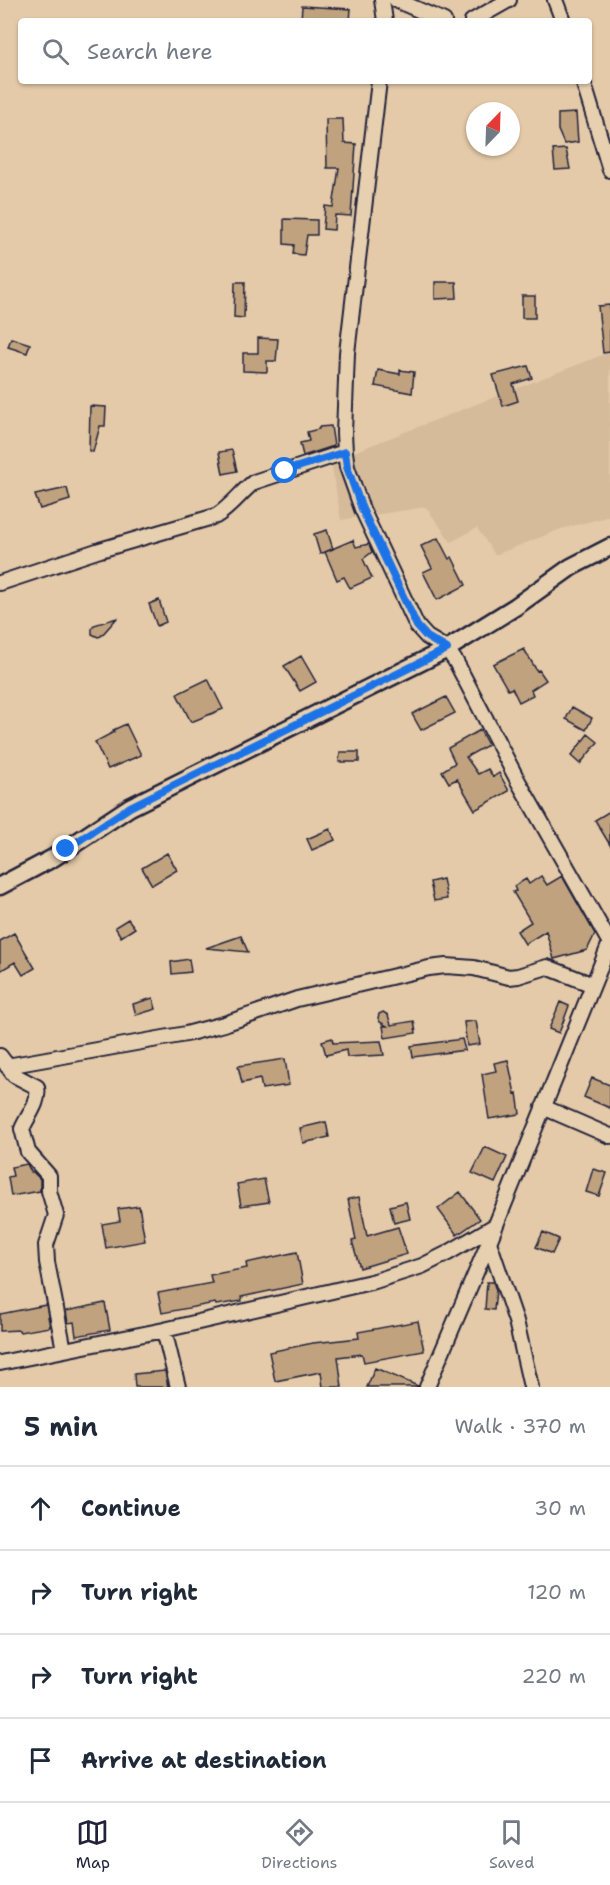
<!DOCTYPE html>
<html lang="en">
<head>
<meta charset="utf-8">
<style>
	body { margin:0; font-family:"Shantell Sans",sans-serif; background:#f6f6f7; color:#1f2937 }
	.compass { position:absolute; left:466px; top:102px; width:54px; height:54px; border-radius:50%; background:#fff; box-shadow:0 2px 4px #0004; rotate:23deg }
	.stop { position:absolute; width:18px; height:18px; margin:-14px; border:4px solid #1a73e8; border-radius:50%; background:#fff }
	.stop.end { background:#1a73e8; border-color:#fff; box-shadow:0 2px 6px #0008 }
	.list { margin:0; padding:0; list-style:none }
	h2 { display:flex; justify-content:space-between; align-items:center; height:78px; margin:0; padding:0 24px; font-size:26px }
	h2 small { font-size:20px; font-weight:400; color:#747a83 }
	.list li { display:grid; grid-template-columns:39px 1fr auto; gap:18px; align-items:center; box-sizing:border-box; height:84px; padding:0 24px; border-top:2px solid #e0e1e3 }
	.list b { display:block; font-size:22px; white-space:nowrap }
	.list em { font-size:20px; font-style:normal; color:#747a83 }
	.icon { flex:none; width:33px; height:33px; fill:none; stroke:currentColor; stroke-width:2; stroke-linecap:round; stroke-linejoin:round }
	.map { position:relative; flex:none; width:610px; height:1387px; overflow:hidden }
	.search { position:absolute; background:#fff; box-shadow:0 2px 4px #0004; left:18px; right:18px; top:18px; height:66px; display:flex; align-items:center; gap:15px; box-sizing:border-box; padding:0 21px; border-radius:6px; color:#747a83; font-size:22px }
	.sheet { height:414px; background:#fff }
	nav { display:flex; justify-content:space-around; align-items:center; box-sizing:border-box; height:84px; border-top:2px solid #e0e1e3; background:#fff; font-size:16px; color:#747a83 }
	nav a { display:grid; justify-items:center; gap:3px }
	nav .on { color:#22223b }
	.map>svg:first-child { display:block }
	.built { fill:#d5bb9a }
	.building { fill:#c0a27f; stroke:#22223b; stroke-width:1.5 }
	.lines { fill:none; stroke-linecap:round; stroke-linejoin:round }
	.minor-casing { stroke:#22223b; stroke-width:18 }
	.major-casing { stroke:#22223b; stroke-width:21 }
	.minor { stroke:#e7d0b0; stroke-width:14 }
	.major { stroke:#e7d0b0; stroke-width:16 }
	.route { stroke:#1a73e8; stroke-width:8 }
</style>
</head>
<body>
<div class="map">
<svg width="610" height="1387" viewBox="0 0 610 1387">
	<rect width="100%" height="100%" fill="#e4caa8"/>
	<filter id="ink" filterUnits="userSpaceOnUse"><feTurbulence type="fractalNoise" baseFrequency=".0167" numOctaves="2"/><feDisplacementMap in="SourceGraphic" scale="12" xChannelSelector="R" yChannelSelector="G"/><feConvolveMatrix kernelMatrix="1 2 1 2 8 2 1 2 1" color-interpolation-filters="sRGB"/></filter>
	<g filter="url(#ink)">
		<path class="built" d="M610 352V516L561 529 495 555 477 528 451 542 426 507 341 520 331 461Z"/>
		<path class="building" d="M302 6 351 9 350 21 301 20Z
			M576 113 578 142 564 144 558 130V114Z
			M326 119H343L344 143 356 144 351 216 335 215 334 230 323 229 325 206 333 207 339 168H327Z
			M566 149 570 169 555 170 553 150Z
			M284 219 317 220V235H307L304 255 293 254 294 245 284 244Z
			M235 282H245L244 318 234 317Z
			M435 282H456L457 298 435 299Z
			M522 296H535V318H522Z
			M610 305V352L603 353 598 306Z
			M11 338 30 344 27 353 8 347Z
			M258 338 278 339 276 361H267V372L243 371V353H258Z
			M528 366 532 378 513 384 518 401 503 406 493 375Z
			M378 370 400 374V370L414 372 412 393 375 386Z
			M90 406 106 407 105 426H100L93 452 89 451Z
			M331 426 334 446 303 456 300 443 309 441 307 432 319 429V427Z
			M232 450 237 471 223 474 219 452Z
			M67 488 70 500 40 509 35 495Z
			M327 530 333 549 320 554 314 534Z
			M438 538 449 559 452 557 466 585 437 600 423 572 432 568 421 546Z
			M353 540 356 547 369 544 372 552 363 559 372 578 350 588 344 577 337 580 325 552Z
			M159 600 166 622 157 626 149 604Z
			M117 618 101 636 98 637 92 634V629L94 625Z
			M524 649 537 671 539 670 546 680 531 690 533 695 519 702 512 688 508 690 493 664Z
			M301 656 316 682 300 691 284 666Z
			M208 679 223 709 191 722 177 694Z
			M446 697 455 713 421 730 412 714Z
			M572 707 592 718 586 730 566 719Z
			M126 724 141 755 108 769 95 742 114 732 113 730Z
			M480 730 488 745 466 757 478 774 488 769 493 777 499 773 509 791 475 810 457 779 449 783 442 771 455 763 448 748Z
			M588 734 598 742 580 764 571 756Z
			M340 752H359V762H339Z
			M610 811V845L595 820Z
			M330 829 335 840 312 850 307 839Z
			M167 853 177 870 152 885 142 868Z
			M541 876 547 885 562 876 595 934 587 950 554 959 546 931 525 944 517 931 531 922 513 892 516 891 514 886 526 879 529 884Z
			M443 879 447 899 434 901 430 882Z
			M128 919 135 928 121 937 115 927Z
			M14 933 35 968 23 975 15 962 0 971V941Z
			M241 936 248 952 206 948Z
			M189 959 191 972 172 974 171 962Z
			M153 998 156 1009 136 1015 133 1004Z
			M560 1002 569 1006 559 1033 549 1029Z
			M383 1012 388 1015 391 1025 414 1021 416 1033 385 1038 383 1026H387L380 1022 378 1018 379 1014Z
			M476 1021 480 1044 467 1046 464 1022Z
			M332 1038 333 1043 381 1041 384 1055 347 1057 346 1050 326 1055 322 1041Z
			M462 1039 465 1050 413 1057 411 1046Z
			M285 1059 289 1085 262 1089 260 1079 242 1083 238 1066Z
			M508 1060 515 1094 517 1093 520 1114 489 1119 482 1074 496 1071 494 1063Z
			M592 1078 610 1085V1108L584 1097Z
			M326 1122 329 1137 303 1143 300 1128Z
			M485 1147 507 1157 495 1183 472 1173Z
			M27 1164 31 1172H33L40 1179V1191L11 1196 8 1177 13 1176 11 1167Z
			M593 1169 607 1173 599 1196 586 1192Z
			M264 1179 269 1202 241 1206 237 1184Z
			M460 1192 480 1219 457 1235 438 1209Z
			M359 1197 367 1236 398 1227 407 1254 360 1268 352 1241 356 1240 348 1199Z
			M406 1202 410 1219 394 1223 390 1206Z
			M139 1206 145 1241 106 1248 102 1224 120 1221 118 1209Z
			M543 1232 559 1239 552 1254 536 1247Z
			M297 1252 303 1284 241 1297 242 1301 216 1305 215 1303 162 1313 158 1293 212 1283 210 1275 247 1268 246 1263Z
			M487 1282H493L496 1290 494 1310 485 1309Z
			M105 1303 110 1330 76 1336 74 1322 68 1323 66 1311Z
			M46 1305 50 1327 20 1332 19 1330 0 1331V1314Z
			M418 1321 424 1351 364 1362 362 1354 338 1357 342 1387H323L321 1372 275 1381 269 1352 313 1343 359 1338 358 1332Z
			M375 1368 418 1386V1387H367Z
			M165 1371 168 1387H135L134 1374Z"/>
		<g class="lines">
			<defs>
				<path id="minor" d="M382 0 385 21
					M396 0 444 21
					M555 0 563 21
					M472 21 509 0
					M379 81 347 353 344 433 345 452 347 467 362 509 417 626 427 637 447 649 456 662 518 781 610 943 489 1242 427 1387
					M583 81 610 170
					M0 583 100 550 216 516C231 507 241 492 254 482L345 452
					M0 1056 14 1075 37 1087C40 1102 28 1115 22 1129L28 1152 49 1176V1191L56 1215 46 1245 47 1262 64 1350
					M7 1066 186 1034 224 1024 297 999 429 968 446 966 474 968 509 977 518 976 547 967 593 985
					M543 1107 610 1136
					M489 1242 516 1321 531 1387
					M164 1330 178 1387
					M0 1363 164 1330 375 1281 422 1266 448 1253 496 1225"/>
				<path id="major" d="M0 886 53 858 130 807 447 649 515 607 571 567 610 547"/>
			</defs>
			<use href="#minor" class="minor-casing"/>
			<use href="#major" class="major-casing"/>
			<use href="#minor" class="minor"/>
			<use href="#major" class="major"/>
		</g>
	</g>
	<g class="lines" filter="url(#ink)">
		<path class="route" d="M66 849 130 807 447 649 427 637 417 626 362 509 347 467 345 452 285 471"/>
	</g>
</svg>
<svg class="compass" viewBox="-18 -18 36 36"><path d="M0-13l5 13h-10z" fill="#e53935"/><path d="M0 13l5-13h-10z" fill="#747a83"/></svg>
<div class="stop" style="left:285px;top:471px"></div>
<div class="stop end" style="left:66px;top:849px"></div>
<div class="search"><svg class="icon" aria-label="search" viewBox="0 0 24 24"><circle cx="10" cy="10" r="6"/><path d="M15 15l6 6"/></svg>Search here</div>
</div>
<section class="sheet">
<h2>5 min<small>Walk · 370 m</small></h2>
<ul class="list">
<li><svg class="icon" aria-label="ahead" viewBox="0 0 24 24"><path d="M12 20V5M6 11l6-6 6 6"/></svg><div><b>Continue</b></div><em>30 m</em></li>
<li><svg class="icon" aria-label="right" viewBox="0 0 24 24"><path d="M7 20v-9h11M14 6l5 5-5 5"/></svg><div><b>Turn right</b></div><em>120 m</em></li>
<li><svg class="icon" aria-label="right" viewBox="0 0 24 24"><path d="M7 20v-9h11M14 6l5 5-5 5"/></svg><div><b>Turn right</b></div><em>220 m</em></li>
<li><svg class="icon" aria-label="arrive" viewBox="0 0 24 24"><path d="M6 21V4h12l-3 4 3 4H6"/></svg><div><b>Arrive at destination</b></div></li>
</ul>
</section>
<nav>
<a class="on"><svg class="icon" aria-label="map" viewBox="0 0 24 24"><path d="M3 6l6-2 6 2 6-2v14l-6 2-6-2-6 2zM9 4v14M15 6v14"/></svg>Map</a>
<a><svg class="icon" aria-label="directions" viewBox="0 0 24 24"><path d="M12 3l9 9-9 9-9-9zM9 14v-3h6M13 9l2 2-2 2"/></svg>Directions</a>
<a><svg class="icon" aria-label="saved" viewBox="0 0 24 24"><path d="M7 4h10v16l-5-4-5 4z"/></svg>Saved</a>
</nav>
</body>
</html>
